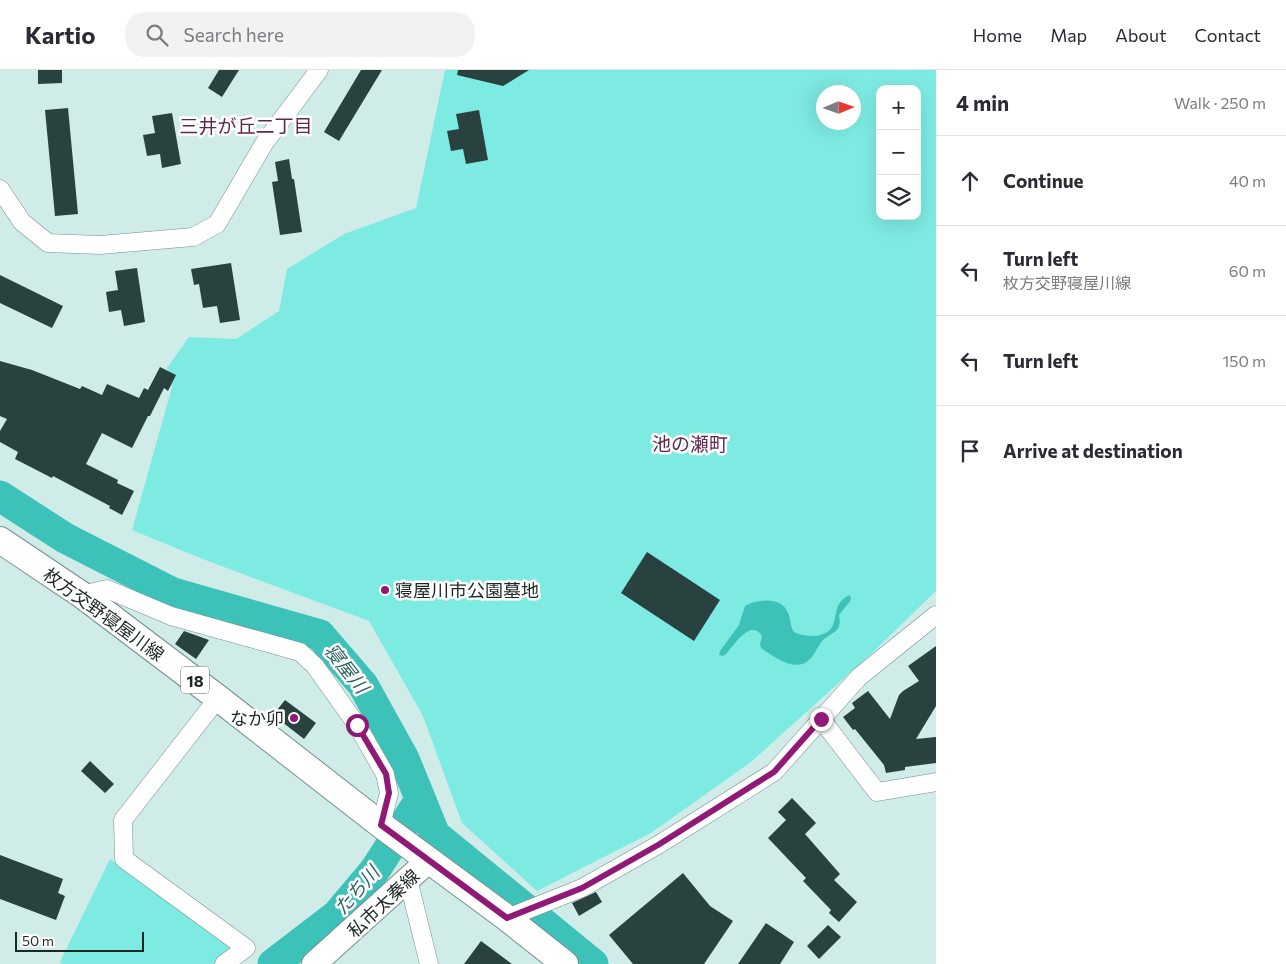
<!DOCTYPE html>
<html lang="en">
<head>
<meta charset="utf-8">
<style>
	body { margin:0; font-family:Commissioner,"Noto Sans JP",sans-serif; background:#f2f2f3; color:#2b2b33 }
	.controls { position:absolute; right:15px; top:15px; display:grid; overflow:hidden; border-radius:10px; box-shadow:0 5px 20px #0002 }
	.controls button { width:45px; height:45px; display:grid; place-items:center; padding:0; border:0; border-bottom:1px solid #e1e1e2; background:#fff; color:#2b2b33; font:25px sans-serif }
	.compass { position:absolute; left:816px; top:15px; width:45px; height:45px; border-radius:50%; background:#fff; box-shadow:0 5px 20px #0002; rotate:88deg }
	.scale { position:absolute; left:15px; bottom:12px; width:129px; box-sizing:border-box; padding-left:5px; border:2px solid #1d2826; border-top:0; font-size:14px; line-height:18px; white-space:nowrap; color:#1d2826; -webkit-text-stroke:4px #fff; paint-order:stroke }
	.stop { position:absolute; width:15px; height:15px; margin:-11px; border:4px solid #901877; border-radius:50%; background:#fff }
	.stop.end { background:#901877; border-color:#fff; box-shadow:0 1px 5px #0008 }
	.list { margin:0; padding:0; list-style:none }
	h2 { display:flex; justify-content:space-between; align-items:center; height:65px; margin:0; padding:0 20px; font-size:21px }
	h2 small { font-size:16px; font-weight:400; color:#7c7c81 }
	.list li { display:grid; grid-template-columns:32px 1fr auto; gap:15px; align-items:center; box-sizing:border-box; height:90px; padding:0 20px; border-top:1px solid #e1e1e2 }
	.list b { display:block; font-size:19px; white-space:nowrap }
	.list p { margin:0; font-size:16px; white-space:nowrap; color:#7c7c81 }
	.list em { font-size:16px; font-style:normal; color:#7c7c81 }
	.icon { flex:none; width:28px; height:28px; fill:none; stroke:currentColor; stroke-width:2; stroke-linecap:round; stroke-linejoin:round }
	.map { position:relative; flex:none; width:936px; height:894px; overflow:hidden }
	header { display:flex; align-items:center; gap:30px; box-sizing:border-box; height:70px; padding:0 25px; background:#fff; border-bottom:1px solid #e1e1e2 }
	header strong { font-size:24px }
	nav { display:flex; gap:28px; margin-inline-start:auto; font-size:18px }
	.search { width:350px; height:45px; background:#f2f2f3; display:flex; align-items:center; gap:12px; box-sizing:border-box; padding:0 18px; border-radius:20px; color:#7c7c81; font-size:19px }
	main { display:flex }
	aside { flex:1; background:#fff }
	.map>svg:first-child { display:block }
	.green { fill:#7eebe2; fill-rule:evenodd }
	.water { fill:#3dc2b9 }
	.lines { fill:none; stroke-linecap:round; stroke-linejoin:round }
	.river { stroke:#3dc2b9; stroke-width:31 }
	.building { fill:#2a423f }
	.minor-casing { stroke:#75908d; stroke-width:19 }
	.secondary-casing { stroke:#75908d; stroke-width:26 }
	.primary-casing { stroke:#75908d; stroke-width:28 }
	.minor { stroke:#fff; stroke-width:18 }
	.secondary { stroke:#fff; stroke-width:24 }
	.primary { stroke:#fff; stroke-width:26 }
	.route { stroke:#901877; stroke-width:6 }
	.poi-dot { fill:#901877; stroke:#fff; stroke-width:2 }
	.labels { text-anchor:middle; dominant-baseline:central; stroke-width:5; stroke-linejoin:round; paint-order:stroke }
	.shield { fill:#fff; stroke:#616867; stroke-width:1 }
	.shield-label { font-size:16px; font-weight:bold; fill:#1d2826 }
	.poi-label { font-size:18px; fill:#1d2826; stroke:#fff; text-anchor:start }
	.street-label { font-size:18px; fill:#1d2826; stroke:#fff }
	.neighbourhood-label { font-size:19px; fill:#602751; stroke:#fff }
	.water-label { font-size:19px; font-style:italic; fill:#2d625e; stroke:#fff }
</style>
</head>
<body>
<header>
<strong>Kartio</strong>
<div class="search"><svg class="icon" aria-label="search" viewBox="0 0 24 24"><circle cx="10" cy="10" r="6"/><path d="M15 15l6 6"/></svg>Search here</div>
<nav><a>Home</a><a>Map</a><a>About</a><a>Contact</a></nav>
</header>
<main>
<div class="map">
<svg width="936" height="894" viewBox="0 0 936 894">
	<rect width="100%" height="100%" fill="#d0ece9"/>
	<path class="green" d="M445 0H936V521L872 583 751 692 651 763 537 821 462 753 423 646 369 551 200 488 132 460 172 317 167 298 189 267 236 269 279 241 287 199 344 164 416 138ZM880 19H917V146H880ZM824 22H854V52H824Z
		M110 789 234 879 213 894H63L60 892Z"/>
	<path class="water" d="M850 525 851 530 839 545C842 561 835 561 824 569 818 575 816 583 810 589 796 604 773 586 761 578L760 574 762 566C751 548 734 575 726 584L723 586 719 585 720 581 739 555 745 536C758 529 782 526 788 543 791 549 790 557 794 562 800 565 807 566 814 566 847 563 825 535 850 525Z"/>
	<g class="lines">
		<path class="river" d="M0 426 65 468 173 523 320 565 363 615 404 689 435 765 593 894
			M273 894 337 845 375 800 420 730"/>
	</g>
	<path class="building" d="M38 0H62V13L38 14Z
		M219 0H239L222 27 208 18Z
		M361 0H382L339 71 324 62Z
		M458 0H529L503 16 457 5Z
		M68 38 78 144 55 146 45 40Z
		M479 40 488 90 466 94 463 79 451 81 447 61 459 59 456 44Z
		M172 43 181 94 162 98 160 84 147 86 143 65 155 63 152 46Z
		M289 89 292 109H294L302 162 280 165 272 112 278 111 275 92Z
		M231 193 240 250 220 253 217 236 203 238 199 214 194 215 191 199Z
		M137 198 145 252 124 256 121 240 109 242 106 222 118 220 115 201Z
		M0 205 63 236 52 258 0 233Z
		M0 291 32 300 80 319 82 316 102 325 107 314 139 328 144 318 148 320 160 297 176 305 168 321 164 318 150 346H148L132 378 102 363 86 394 118 410 117 413 134 421 122 445 109 438 110 436 53 406 52 408 15 389 18 382 0 372V361L7 349 0 346Z
		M647 482 720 530 694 571 621 523Z
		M184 561 209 570 196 589 175 574Z
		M936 576V636L916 669 936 667V693L905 697V700L886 703 884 695 855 659 853 660 843 647 855 638 852 633 868 621 890 649 899 625 903 621 919 611 908 596Z
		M285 630 316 653 304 669 273 645Z
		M90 691 114 714 105 723 81 701Z
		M792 728 816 753 805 764 840 804 834 810 857 832 839 852 829 843 831 840 803 811 806 808 768 768 786 750 778 742Z
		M0 785 63 809 58 823 65 826 56 850 0 829Z
		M683 803 710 836 733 851 704 894H633L609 865Z
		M596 822 602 832 579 846 572 833Z
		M766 853 794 872 780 894H738Z
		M828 855 841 867 819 889 807 876Z
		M481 871 512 894H464Z"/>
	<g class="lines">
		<defs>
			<path id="minor" d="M0 119 22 152 48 173 100 175 193 167 217 154 265 72 319 0
				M82 525 107 519 171 546 300 582 315 596 357 655 385 704 389 723 381 755
				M218 628 123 750 124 789 246 878 224 894
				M821 649 877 722 936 712
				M408 809 429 894
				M507 848 582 818 658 775 774 702 859 607 936 545"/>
			<path id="secondary" d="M314 894 428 791"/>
			<path id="primary" d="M0 470 82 525 218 628 381 755 507 848 565 894"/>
		</defs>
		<use href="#minor" class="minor-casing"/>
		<use href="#secondary" class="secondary-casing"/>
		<use href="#primary" class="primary-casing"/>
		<use href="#minor" class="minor"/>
		<use href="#secondary" class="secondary"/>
		<use href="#primary" class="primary"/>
	</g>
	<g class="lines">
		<path class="route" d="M357 655 386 704 389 723 381 755 507 848 582 818 658 775 774 702 821 649"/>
	</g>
	<g class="poi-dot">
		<circle cx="385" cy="520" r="5"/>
		<circle cx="294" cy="648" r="5"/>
	</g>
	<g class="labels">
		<rect class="shield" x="181" y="596.5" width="28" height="27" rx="4"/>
		<g class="shield-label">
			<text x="195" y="610">18</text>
		</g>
		<g class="poi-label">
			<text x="395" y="520">寝屋川市公園墓地</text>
			<text x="284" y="648" text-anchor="end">なか卯</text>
		</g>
		<g class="street-label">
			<text transform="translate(104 544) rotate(36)">枚方交野寝屋川線</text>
			<text transform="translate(383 833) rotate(-43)">私市太秦線</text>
		</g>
		<g class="neighbourhood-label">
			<text x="246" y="55">三井が丘二丁目</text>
			<text x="690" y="373">池の瀬町</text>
		</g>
		<g class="water-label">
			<text transform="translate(347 598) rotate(52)">寝屋川</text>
			<text transform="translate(356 820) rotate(-49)">たち川</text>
		</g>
	</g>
</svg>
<div class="controls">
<button>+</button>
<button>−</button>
<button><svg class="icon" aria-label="layers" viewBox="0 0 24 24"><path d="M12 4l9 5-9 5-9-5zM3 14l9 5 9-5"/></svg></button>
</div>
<svg class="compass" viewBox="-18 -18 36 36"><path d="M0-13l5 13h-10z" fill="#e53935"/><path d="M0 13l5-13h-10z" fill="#7c7c81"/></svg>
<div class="scale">50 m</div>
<div class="stop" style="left:357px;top:655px"></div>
<div class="stop end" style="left:821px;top:649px"></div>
</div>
<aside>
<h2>4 min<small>Walk · 250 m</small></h2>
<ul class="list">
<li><svg class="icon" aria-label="ahead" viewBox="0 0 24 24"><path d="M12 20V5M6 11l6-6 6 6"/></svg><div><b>Continue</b></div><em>40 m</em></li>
<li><svg class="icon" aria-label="left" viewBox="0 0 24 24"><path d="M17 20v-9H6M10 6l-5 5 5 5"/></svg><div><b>Turn left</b><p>枚方交野寝屋川線</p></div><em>60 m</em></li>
<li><svg class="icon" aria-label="left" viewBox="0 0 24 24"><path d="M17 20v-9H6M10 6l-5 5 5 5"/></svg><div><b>Turn left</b></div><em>150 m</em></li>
<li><svg class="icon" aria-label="arrive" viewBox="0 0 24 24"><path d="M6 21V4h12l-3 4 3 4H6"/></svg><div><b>Arrive at destination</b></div></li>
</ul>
</aside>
</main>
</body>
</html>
